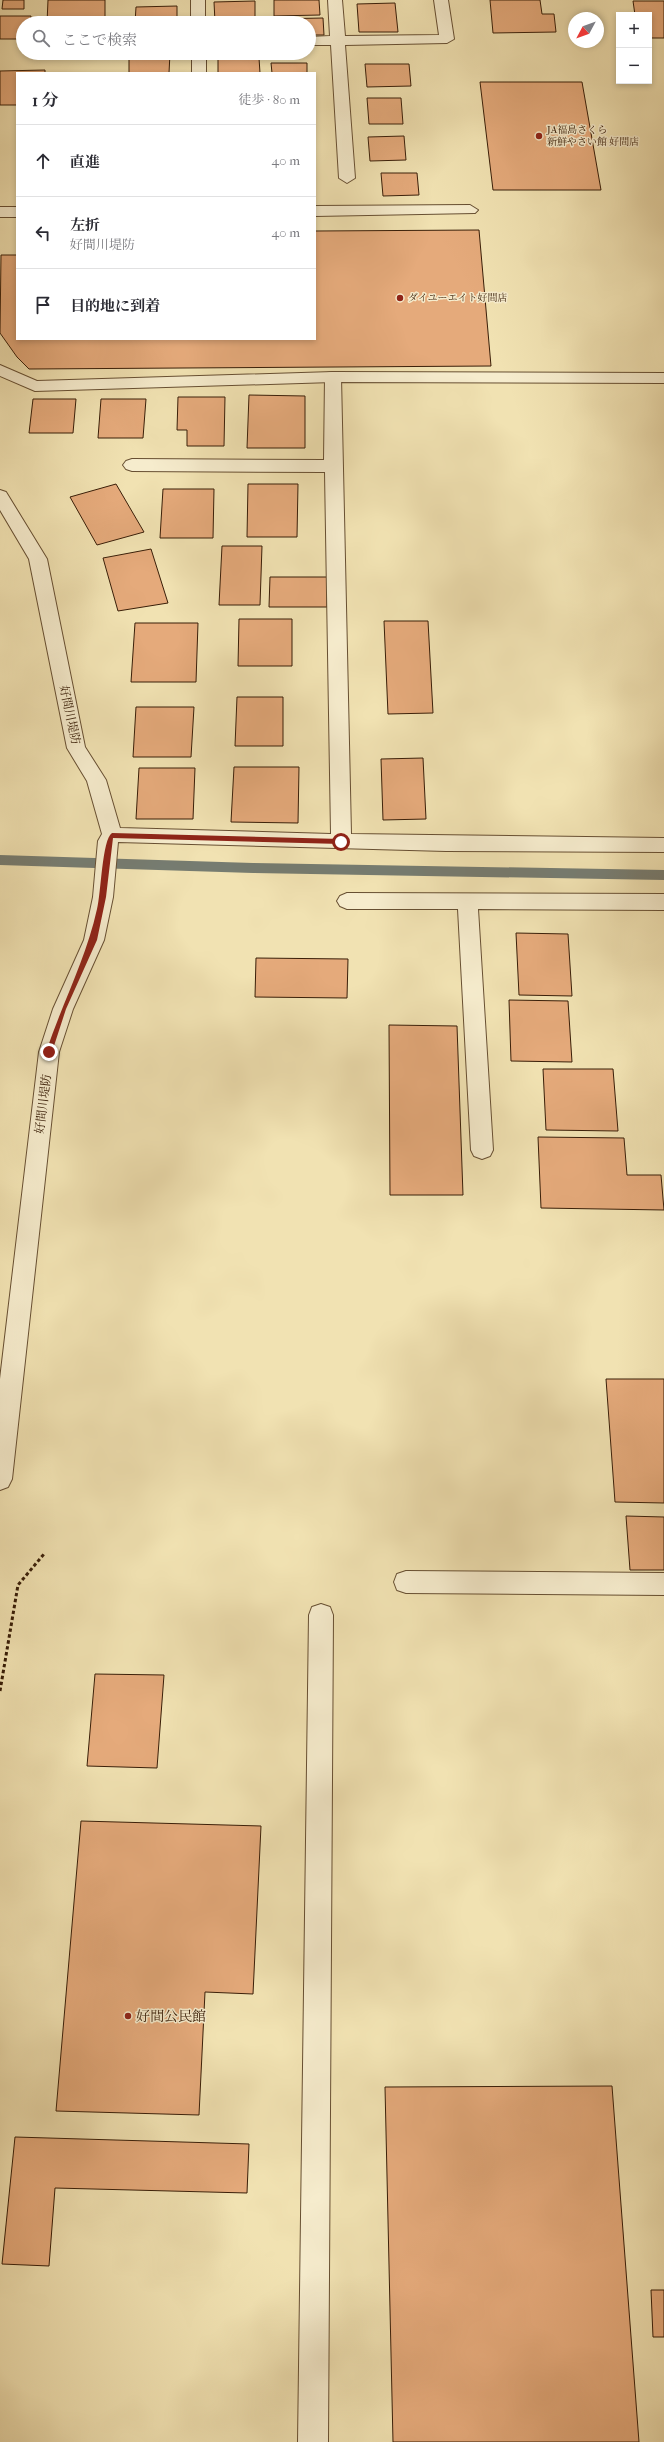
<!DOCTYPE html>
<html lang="ja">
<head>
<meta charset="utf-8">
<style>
	body { margin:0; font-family:"IM FELL French Canon","Noto Serif JP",serif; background:#f2f2f3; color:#2b2b33 }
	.controls { position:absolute; right:12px; top:12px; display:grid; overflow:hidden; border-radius:0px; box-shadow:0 2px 6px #0003 }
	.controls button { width:36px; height:36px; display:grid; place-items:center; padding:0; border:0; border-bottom:1px solid #e1e1e2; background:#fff; color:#2b2b33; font:20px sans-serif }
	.compass { position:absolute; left:568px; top:12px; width:36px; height:36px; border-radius:50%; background:#fff; box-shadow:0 2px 6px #0003; rotate:229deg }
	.stop { position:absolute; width:12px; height:12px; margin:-9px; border:3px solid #8f2418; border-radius:50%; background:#fff }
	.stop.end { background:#8f2418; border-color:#fff; box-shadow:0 1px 4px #0008 }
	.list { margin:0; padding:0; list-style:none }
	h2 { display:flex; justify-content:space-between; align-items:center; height:52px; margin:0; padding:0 16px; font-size:17px }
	h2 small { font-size:13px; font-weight:400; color:#7c7c81 }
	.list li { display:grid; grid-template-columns:26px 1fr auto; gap:12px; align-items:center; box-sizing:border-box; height:72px; padding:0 16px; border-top:1px solid #e1e1e2 }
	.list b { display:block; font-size:15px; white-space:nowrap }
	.list p { margin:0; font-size:13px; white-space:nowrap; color:#7c7c81 }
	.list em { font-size:13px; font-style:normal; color:#7c7c81 }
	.icon { flex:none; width:22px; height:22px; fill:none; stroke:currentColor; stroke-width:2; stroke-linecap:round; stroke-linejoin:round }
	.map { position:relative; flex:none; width:664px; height:2442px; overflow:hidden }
	.search { position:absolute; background:#fff; box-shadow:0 2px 6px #0003; left:16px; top:16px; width:300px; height:44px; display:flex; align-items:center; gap:10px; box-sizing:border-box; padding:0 14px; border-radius:22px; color:#7c7c81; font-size:15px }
	.panel { position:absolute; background:#fff; box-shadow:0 2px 6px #0003; left:16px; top:72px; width:300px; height:268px; border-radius:0px }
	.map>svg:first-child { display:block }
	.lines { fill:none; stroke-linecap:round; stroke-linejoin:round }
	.stream { fill:#767c71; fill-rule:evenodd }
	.building { fill:#e5aa7b; stroke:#391e08 }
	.service-casing { stroke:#674f32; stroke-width:2 }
	.minor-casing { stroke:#674f32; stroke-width:2 }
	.path { stroke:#391e08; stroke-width:3; stroke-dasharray:3.5 2.5; stroke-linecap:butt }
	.service { fill:#f6eccd; fill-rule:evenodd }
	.minor { fill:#f6eccd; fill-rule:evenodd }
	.route { fill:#8f2418 }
	.poi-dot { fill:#8f2418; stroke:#f6eccd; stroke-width:1.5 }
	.labels { text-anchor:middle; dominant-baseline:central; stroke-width:3; stroke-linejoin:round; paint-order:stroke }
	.far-poi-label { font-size:10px; fill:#391e08; stroke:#f6eccd; text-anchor:start }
	.street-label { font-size:12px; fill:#391e08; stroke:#f6eccd }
	.near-poi-label { font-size:14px; fill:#391e08; stroke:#f6eccd; text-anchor:start }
</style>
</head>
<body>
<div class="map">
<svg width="664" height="2442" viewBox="0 0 664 2442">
	<rect width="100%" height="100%" fill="#f1e2b2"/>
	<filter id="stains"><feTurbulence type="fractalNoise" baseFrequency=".005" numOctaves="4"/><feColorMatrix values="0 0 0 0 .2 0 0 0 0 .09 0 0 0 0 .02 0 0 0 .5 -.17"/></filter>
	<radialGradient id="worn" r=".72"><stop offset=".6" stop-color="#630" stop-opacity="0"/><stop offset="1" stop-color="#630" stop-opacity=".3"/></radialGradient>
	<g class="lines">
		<path class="stream" d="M0 855 253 863 664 870V880L253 873 0 865Z"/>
	</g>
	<path class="building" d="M3 0H24V9H2Z
		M48 0H105V23H47Z
		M274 0H319L320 15 274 16Z
		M490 0H540L542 14H554L556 32 493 33Z
		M255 1V21L215 22 214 2Z
		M633 1H664V38H649V15H635Z
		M395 3 398 32H359L357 4Z
		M177 6V23H135L136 7Z
		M0 16H31L30 23H23V39H0Z
		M323 18 324 35H309V23H274V19Z
		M129 53H170L169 73H129Z
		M259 58 260 73H218V59Z
		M271 63H307V73H272Z
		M365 64H409L411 86 367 87Z
		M45 70V73H17V105H0V71Z
		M480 82H582L601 190H493Z
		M367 98H401L403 124H369Z
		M404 136 406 160 370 161 368 137Z
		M381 173H417L419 195 383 196Z
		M479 230 491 366 29 369 17 357 0 333 1 255H17V339H315V231Z
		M249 395 305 396V448H247Z
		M178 397H225L224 446H187V430H177Z
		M33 399H76L73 433H29Z
		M101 399H146L143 438H98Z
		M116 484 144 532 97 545 70 497Z
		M248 484H298L297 537H247Z
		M163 489H214L213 538H160Z
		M222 546H262L260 605H219Z
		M151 549 168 603 118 611 103 558Z
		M270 577H327V607H269Z
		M239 619H292V666H238Z
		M384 621H428L433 713 388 714Z
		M135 623H198L196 682H131Z
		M237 697H283V746H235Z
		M136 707H194L191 757H133Z
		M423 758 426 819 383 820 381 759Z
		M234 767H299L298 823 231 822Z
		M139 768H195L193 819H136Z
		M516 933 568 934 572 996 519 995Z
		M256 958 348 959 347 998 255 997Z
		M509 1000 568 1001 572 1062 511 1061Z
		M389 1025 457 1026 463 1195H390Z
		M543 1069H613L618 1131 546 1130Z
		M538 1137 624 1138 627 1175H661L664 1210 541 1208Z
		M606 1379H664V1503L615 1502Z
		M626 1516 664 1517V1570H630Z
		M95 1674 164 1675 157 1768 87 1766Z
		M81 1821 261 1826 253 1994 205 1992 199 2115 56 2111Z
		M612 2086 639 2442H393L385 2087Z
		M15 2137 249 2144 247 2193 55 2188 49 2266 2 2264Z
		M651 2290H664V2337H653Z"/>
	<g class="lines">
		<defs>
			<path id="service" d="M470 205 478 210 475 213 315 216V206Z
				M0 207H17V217H0Z
				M0 365 37 381 333 372 664 373V383L333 382 35 391 0 376Z"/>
			<path id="minor" d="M191 0H205V23H191Z
				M328 0H342L345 36 439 35 434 0H448L454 39 447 43 345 45 355 178 347 183 339 178 331 45H309V37L330 36Z
				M192 53H206V73H192Z
				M333 372 339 373 341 377 351 834 664 838V852L446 851 118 842 113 897 104 940 73 1009 59 1052 12 1479 8 1487 0 1490V1379L39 1052 53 1009 84 940 93 897 98 841 102 834 87 781 67 748 29 559 0 510V490L6 492 47 559 85 747 106 780 120 828 331 834 325 472 132 471 126 469 123 465 126 461 132 459 324 460 325 377 327 373Z
				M347 893 664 894V910L478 909 493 1150 490 1156 482 1159 474 1156 471 1150 458 909H347L340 906 337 901 340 896Z
				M406 1571 664 1573V1595L406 1593 397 1590 394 1582 397 1574Z
				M321 1604 330 1607 333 1615 328 2442H298L309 1615 312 1607Z"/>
		</defs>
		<use href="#service" class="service-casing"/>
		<use href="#minor" class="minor-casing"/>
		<path class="path" d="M0 1691 18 1585 44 1554"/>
		<use href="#service" class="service"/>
		<use href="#minor" class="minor"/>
	</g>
	<path class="route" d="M112 833 341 839 344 842 341 844 113 838 106 897 97 940 66 1009 52 1052 49 1054 46 1052C62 1004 86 959 97 909 101 895 102 839 112 833Z"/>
	<g class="poi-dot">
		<circle cx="539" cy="136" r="4"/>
		<circle cx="400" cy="298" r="4"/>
		<circle cx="128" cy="2016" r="4"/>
	</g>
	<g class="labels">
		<g class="far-poi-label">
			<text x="547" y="130">JA福島さくら<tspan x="547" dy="12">新鮮やさい館 好間店</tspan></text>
			<text x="408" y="298">ダイユーエイト好間店</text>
		</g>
		<g class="street-label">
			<text transform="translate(70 715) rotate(78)">好間川堤防</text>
			<text transform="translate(43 1104) rotate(-83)">好間川堤防</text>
		</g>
		<g class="near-poi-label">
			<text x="136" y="2016">好間公民館</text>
		</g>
	</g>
	<rect width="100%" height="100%" filter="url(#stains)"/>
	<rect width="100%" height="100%" fill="url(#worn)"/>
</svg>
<div class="controls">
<button>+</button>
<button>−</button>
</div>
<svg class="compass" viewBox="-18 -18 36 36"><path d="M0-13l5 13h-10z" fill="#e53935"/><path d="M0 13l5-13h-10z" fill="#7c7c81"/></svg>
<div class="stop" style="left:341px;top:842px"></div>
<div class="stop end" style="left:49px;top:1052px"></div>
<div class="search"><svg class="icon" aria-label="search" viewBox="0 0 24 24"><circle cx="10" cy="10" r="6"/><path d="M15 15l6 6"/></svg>ここで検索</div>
<section class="panel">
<h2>1 分<small>徒歩 · 80 m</small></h2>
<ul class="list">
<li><svg class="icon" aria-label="ahead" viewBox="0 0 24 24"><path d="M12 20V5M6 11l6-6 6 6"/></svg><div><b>直進</b></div><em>40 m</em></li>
<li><svg class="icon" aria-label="left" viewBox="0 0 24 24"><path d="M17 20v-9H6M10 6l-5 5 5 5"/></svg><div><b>左折</b><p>好間川堤防</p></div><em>40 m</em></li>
<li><svg class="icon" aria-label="arrive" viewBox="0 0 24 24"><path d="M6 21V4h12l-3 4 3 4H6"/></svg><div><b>目的地に到着</b></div></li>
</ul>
</section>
</div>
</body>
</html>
